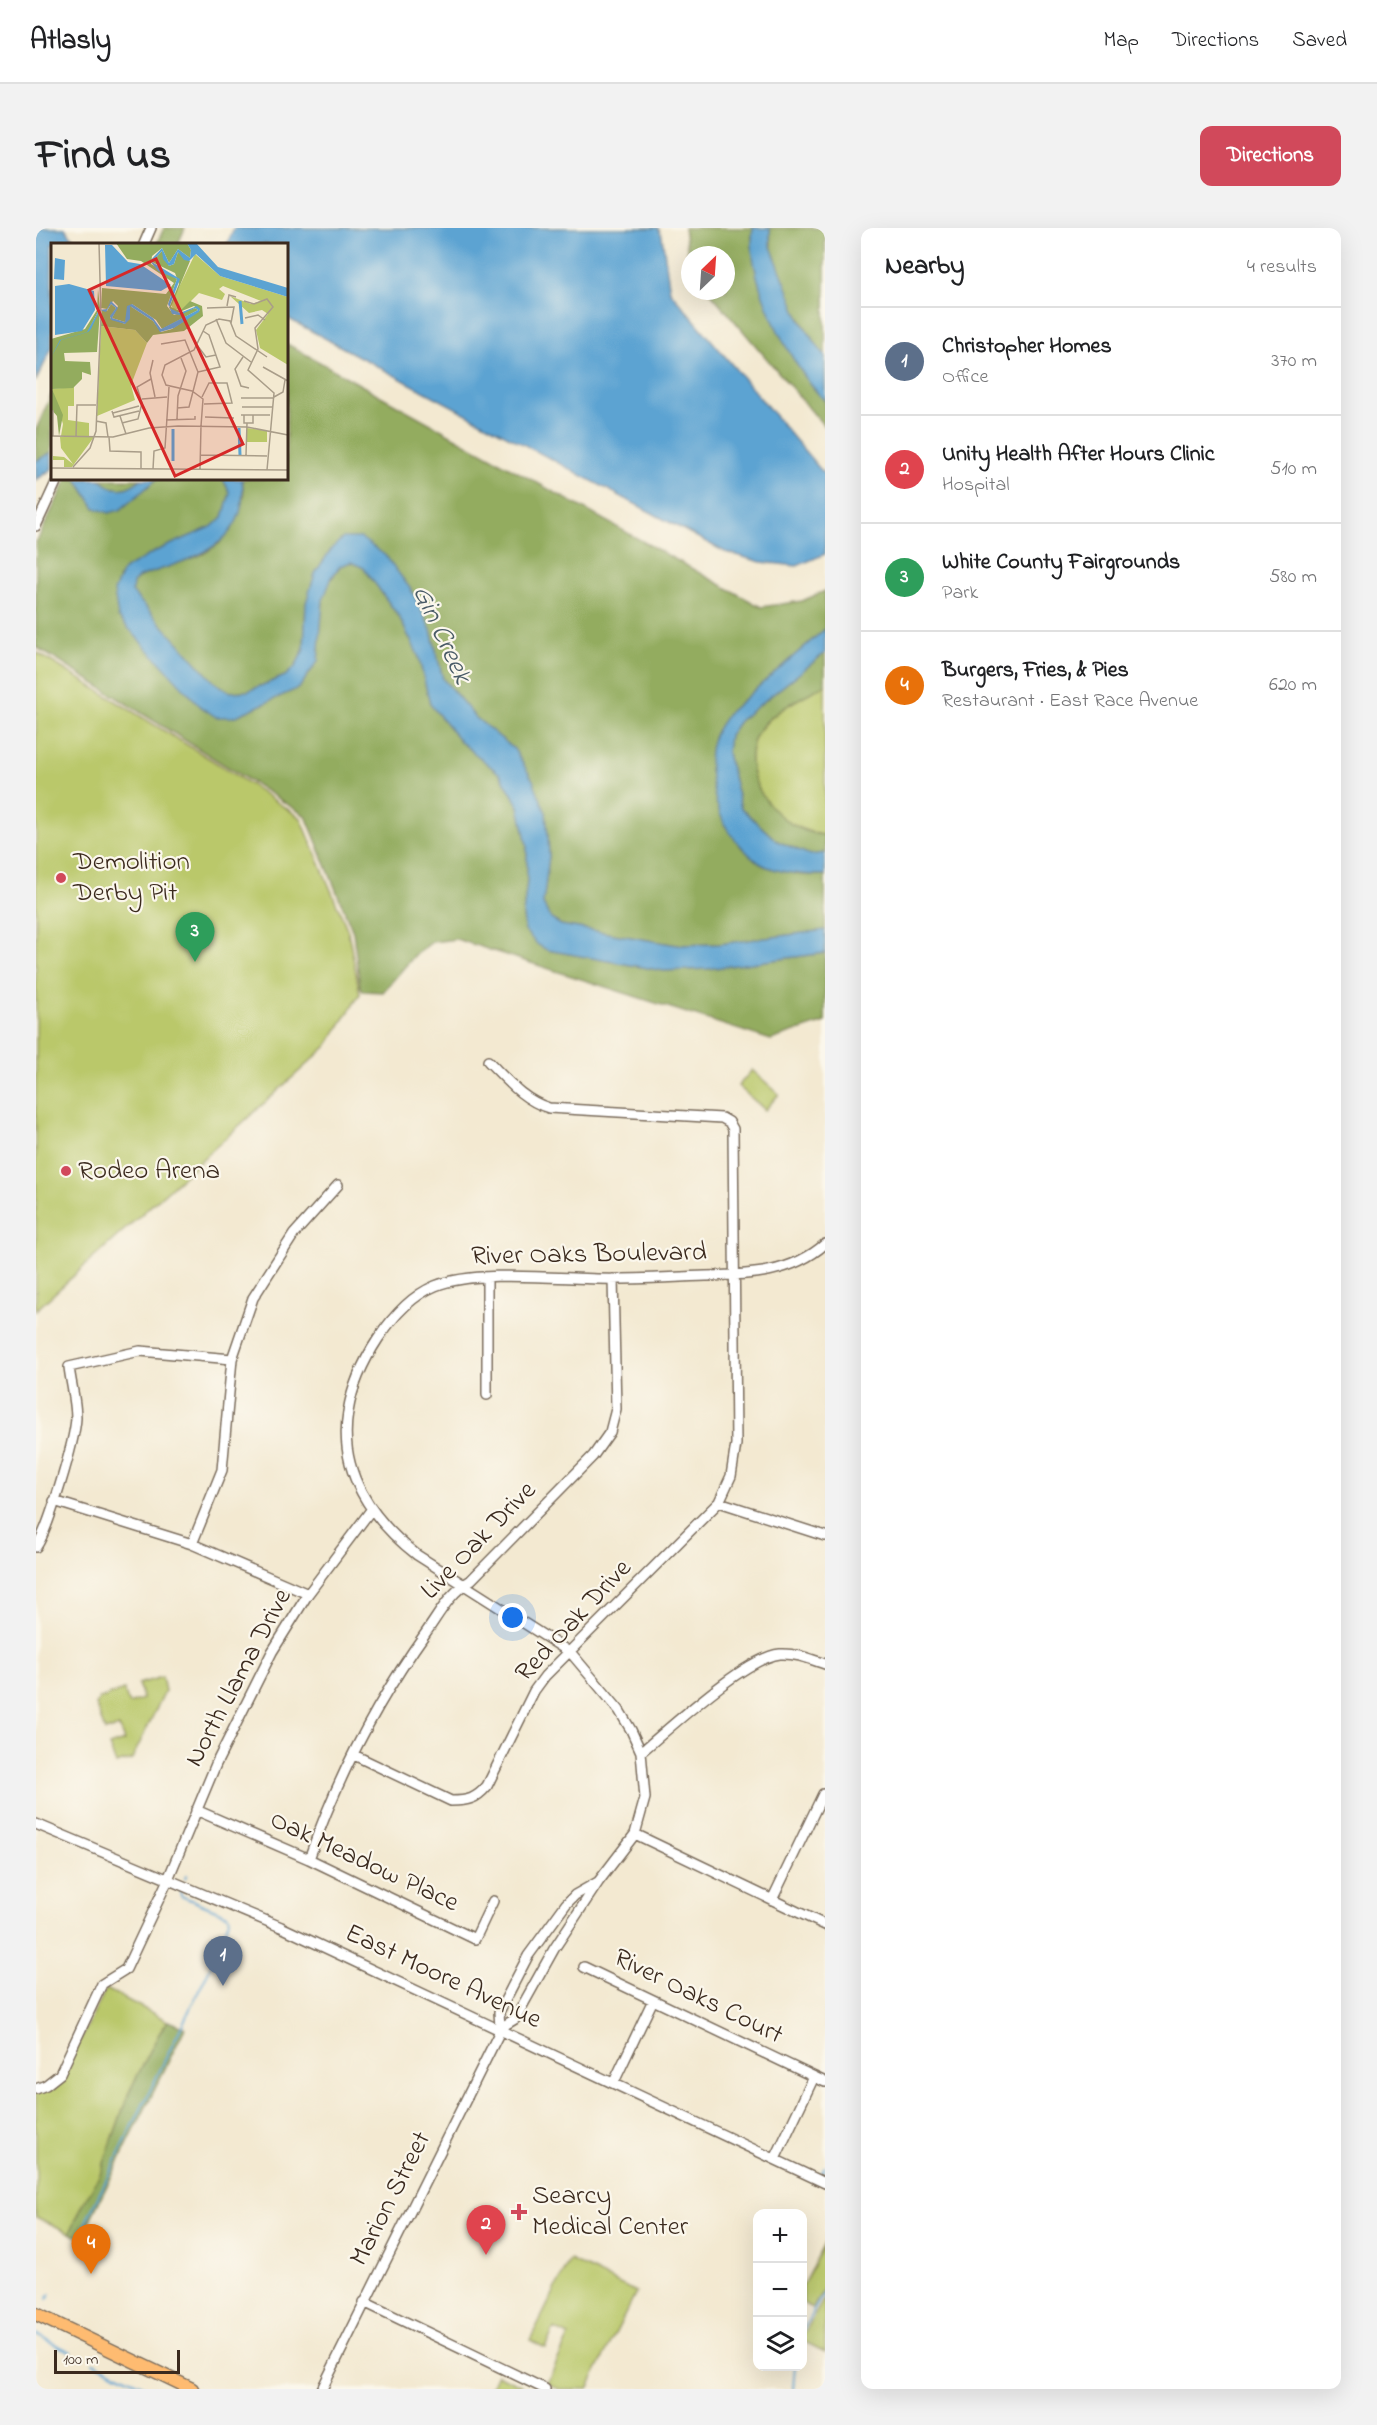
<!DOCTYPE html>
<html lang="en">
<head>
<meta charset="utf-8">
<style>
	body { margin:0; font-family:"Indie Flower",sans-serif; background:#f2f2f2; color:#202124 }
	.controls { position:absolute; right:18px; bottom:18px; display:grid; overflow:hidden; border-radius:12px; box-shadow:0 6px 24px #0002 }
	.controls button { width:54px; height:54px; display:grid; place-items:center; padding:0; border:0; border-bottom:2px solid #e0e0e0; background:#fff; color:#202124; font:30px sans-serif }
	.compass { position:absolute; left:645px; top:18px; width:54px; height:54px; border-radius:50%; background:#fff; box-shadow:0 6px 24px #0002; rotate:25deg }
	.scale { position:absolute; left:18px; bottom:15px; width:126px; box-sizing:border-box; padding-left:6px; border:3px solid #3b2a1e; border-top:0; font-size:16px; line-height:21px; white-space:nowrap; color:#3b2a1e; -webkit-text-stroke:4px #fbf7ec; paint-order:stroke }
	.you { position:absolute; left:477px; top:1390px; width:21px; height:21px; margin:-15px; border:4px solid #fff; border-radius:50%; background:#1a73e8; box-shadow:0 0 0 9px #1a73e833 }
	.badge { display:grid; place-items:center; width:39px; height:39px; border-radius:50%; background:#d1495b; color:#fff; font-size:20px; font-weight:700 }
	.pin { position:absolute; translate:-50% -50px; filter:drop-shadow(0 2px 3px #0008) }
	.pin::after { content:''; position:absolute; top:32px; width:21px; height:18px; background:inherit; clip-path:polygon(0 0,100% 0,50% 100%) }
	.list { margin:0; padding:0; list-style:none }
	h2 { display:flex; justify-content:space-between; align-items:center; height:78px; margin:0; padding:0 24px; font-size:26px }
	h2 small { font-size:20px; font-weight:400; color:#757577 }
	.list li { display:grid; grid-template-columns:39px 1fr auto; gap:18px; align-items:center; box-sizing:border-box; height:108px; padding:0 24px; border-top:2px solid #e0e0e0 }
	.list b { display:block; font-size:22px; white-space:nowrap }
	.list p { margin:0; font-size:20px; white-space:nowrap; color:#757577 }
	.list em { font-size:20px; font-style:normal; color:#757577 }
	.icon { flex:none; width:33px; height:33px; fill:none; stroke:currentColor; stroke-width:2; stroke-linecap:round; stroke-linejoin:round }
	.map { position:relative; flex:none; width:789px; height:2161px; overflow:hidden; border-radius:12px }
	header { display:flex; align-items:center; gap:36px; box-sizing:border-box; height:84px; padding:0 30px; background:#fff; border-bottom:2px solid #e0e0e0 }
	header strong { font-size:28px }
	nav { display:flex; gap:33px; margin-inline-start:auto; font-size:21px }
	.intro { display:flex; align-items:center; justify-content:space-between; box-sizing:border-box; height:144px; padding:0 36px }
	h1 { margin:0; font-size:42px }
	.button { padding:15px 27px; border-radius:12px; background:#d1495b; color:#fff; font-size:21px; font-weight:700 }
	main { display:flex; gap:36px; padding:0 36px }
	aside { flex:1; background:#fff; border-radius:12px; box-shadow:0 6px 24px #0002 }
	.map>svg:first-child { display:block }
	.green { fill:#bac86a; stroke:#7a7944; stroke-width:1.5 }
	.forest { fill:#93ac5e; stroke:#676b3e; stroke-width:1.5 }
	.water { fill:#5ba3d2; stroke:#4b6678; stroke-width:1.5 }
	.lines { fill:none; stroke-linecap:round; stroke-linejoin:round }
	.stream { stroke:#5ba3d2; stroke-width:2 }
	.minor-casing { stroke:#7b6d5d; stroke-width:12 }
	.major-casing { stroke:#7b6d5d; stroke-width:15 }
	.minor { stroke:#fff; stroke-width:9 }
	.major { stroke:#febb71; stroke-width:12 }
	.poi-dot { fill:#d1495b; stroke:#fbf7ec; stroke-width:2 }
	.labels { text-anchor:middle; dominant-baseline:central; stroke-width:4.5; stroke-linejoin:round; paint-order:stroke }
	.poi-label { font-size:27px; fill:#3b2a1e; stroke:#fbf7ec; text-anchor:start }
	.street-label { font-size:27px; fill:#3b2a1e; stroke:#fbf7ec }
	.water-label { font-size:28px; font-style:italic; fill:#485a66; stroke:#fbf7ec }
	.inset-river { fill:none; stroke:#5ba3d2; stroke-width:3 }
	.inset-road { fill:none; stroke:#a99d89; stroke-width:1.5 }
	.view { fill:#d62828; fill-opacity:0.15; stroke:#d62828; stroke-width:3 }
	.inset-edge { fill:none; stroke:#3b2a1e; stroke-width:3 }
</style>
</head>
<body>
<header>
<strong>Atlasly</strong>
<nav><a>Map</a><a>Directions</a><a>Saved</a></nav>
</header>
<div class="intro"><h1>Find us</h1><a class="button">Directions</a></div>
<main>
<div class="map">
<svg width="789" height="2161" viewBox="0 0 789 2161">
	<rect width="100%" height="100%" fill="#fbf7ec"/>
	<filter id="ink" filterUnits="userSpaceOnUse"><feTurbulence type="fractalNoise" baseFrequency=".0167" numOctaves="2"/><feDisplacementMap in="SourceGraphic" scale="12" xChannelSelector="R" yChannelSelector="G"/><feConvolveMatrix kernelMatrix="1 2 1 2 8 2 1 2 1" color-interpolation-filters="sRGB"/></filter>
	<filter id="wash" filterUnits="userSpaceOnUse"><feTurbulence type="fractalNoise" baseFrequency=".008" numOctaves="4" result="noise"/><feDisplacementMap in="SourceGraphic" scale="24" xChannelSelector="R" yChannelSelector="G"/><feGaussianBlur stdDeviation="1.35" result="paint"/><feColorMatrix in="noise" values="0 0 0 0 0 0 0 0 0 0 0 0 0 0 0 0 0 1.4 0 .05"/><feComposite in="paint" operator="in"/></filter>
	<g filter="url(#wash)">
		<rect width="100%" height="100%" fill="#f3e9d1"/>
		<path class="green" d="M0 424 192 542 265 590 312 703 324 766 291 818 0 1082Z
			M789 457V607H786C769 603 751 596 738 583 715 562 705 521 728 497 744 479 768 467 789 457Z
			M716 842 743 866 729 882 702 858Z
			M126 1449 129 1463 96 1531 80 1536 73 1518 88 1513 83 1499 69 1503 60 1477 63 1471 88 1462 93 1476 107 1471 102 1456Z
			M70 1761 132 1793 123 1806 93 1864 64 1947 46 1978 34 2005 0 1989V1865L11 1862 26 1848Z
			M789 2014V2058L777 2080 767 2075V2057Z
			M534 2032 600 2064 552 2161H523L511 2155 533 2108 518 2101 509 2120 494 2112Z
			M789 2069V2124L767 2113 766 2109Z
			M461 2146 486 2157 484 2161H454Z"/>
		<path class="forest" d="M128 0H149L142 16H121Z
			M648 0H717L716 9 775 157 789 173V199L673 63H690V27H654V41Z
			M734 0H789V129C764 94 734 45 734 0Z
			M251 116 725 379 766 373 789 363V401L692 485 688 596 707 621 728 638 765 647H789V702L684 716 641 717 525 697 515 691 507 676 513 628 512 608 478 521 439 489 407 451 395 402 325 310 270 375 268 421 259 439 249 448 212 463 194 464 178 454 95 364 97 355 103 349 167 326 184 315 208 268 206 251 250 250Z
			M16 165V224L0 233V202Z
			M31 251H41L59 280 84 282 121 251H187L194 265 187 289 175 300 122 322 82 351 198 489 263 460 282 433 287 372 290 359 304 338 315 334 328 340 363 389 382 427 394 476 425 514 465 547 483 578 491 617V654L487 687 489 703 512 722 628 743 671 741 789 725V794L735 812 420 711 396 714 379 727 347 764 327 763 324 758 317 704 270 588 0 419V315Z
			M64 251H105C91 263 78 265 64 251Z
			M789 425V457C771 466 740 482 727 497 691 540 741 605 789 607V625L774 627 741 613 705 580 691 525 693 507 703 493Z
			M132 1793 149 1800 45 2010 34 2005 46 1978 64 1947 93 1864 123 1806Z"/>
		<path class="water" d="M0 0H29L41 16H16V120L0 153Z
			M198 0H622L626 8 634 63 789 247V326L761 338 725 334 689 324 251 90 250 16H191Z
			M717 0H734V16L764 92 789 129V173C754 138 709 50 717 0Z
			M16 224V241L0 252V233Z
			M41 251H64C78 265 91 263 105 251H121L84 282 73 285 59 280Z
			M187 251H206C215 319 155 330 103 349L97 355 96 364 178 454 194 464 212 463 249 448 259 439 268 421 270 375 279 345 296 320 307 310H325L350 328 376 363 395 402 407 451 439 489 478 521 497 552 510 585 512 608 513 628 507 676 515 691 525 697 641 717 684 716 789 702V725L671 741 628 743 511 722 502 717 489 703 487 687 491 654V617L483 578 465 547 425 514 394 476 382 427 363 389 328 340 315 334 304 338 296 349 287 372 282 433 263 460 198 489H180L165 479 82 389 78 363 87 342 122 322 175 299 187 289 194 265Z
			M789 401V425L703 493 693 507 691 525 705 580 741 613 774 627 789 625V647C769 647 748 646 729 638 717 633 694 608 688 595 678 574 669 535 676 513 679 502 686 494 692 485Z"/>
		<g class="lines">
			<path class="stream" d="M149 1650 150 1647
				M785 1946 789 1938
				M43 2008 174 1740 193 1692 192 1687 145 1668 144 1662
				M12 2070 14 2066
				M766 2103 789 2063
				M0 2107 35 2124
				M57 2134 112 2160
				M757 2161 759 2138"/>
		</g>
	</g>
	<g filter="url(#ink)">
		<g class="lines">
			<defs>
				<path id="minor" d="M108 16 115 0
					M0 298 22 250
					M451 1049V1167
					M18 1273 156 1316 272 1366
					M683 1274 789 1308
					M156 1316 186 1242 196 1131 217 1070 258 1006 302 957
					M0 1319C12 1303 39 1212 40 1190 40 1173 35 1156 33 1139L104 1123 196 1131
					M605 1524C634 1500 710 1429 744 1426 760 1425 774 1431 789 1436
					M318 1527 415 1573C432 1573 440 1571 451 1558L498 1463 509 1448 683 1274 695 1248 700 1216 697 901 693 894 686 890 513 880C487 872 471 852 452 833
					M160 1582 273 1631 439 1711 457 1673
					M0 1596 245 1699 789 1955
					M599 1606 789 1697
					M273 1631C301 1550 341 1473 391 1403 405 1383 414 1365 435 1352L557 1228 574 1204 580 1181 577 1051
					M736 1672 787 1566
					M548 1739 789 1854
					M464 1800 479 1791 518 1721 563 1653 599 1606 609 1570 605 1524 595 1502 583 1482 535 1425 381 1327C336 1292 302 1244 312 1184 319 1139 356 1076 399 1058 439 1042 517 1050 561 1051 598 1052 634 1049 670 1048 713 1047 755 1046 789 1016
					M578 1854 617 1772
					M0 1861 10 1857 24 1846 66 1756 90 1741 130 1656 180 1536 236 1424 272 1366 335 1282
					M739 1931 778 1849
					M328 2074 509 2161
					M286 2161 462 1807 464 1800 463 1784 492 1728 530 1676 539 1667 562 1654"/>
				<path id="major" d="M0 2086 156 2161"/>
			</defs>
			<use href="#minor" class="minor-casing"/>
			<use href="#major" class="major-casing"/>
			<use href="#minor" class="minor"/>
			<use href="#major" class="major"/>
		</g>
	</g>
	<g class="poi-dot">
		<circle cx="25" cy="650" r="6"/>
		<circle cx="30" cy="943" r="6"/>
		<path d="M480 1975h6v6h6v6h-6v6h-6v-6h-6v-6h6z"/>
	</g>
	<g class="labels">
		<g class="poi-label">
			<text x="37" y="634">Demolition<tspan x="37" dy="31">Derby Pit</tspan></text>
			<text x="42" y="943">Rodeo Arena</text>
			<text x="496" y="1968">Searcy<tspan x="496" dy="31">Medical Center</tspan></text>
		</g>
		<g class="street-label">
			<text transform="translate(553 1027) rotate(-1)">River Oaks Boulevard</text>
			<text transform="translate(443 1313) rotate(-46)">Live Oak Drive</text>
			<text transform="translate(538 1393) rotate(-47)">Red Oak Drive</text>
			<text transform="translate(203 1450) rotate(-62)">North Llama Drive</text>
			<text transform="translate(328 1634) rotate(25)">Oak Meadow Place</text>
			<text transform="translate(407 1749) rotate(25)">East Moore Avenue</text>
			<text transform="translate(662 1769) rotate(26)">River Oaks Court</text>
			<text transform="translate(355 1971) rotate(-63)">Marion Street</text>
		</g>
		<g class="water-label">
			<text transform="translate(405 407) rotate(65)">Gin Creek</text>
		</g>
	</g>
	<g transform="translate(15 15)">
		<rect width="237" height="237" fill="#f3e9d1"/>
		<path d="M144 11 169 33 237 54V122L209 105 205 87 217 71 211 67 198 70 179 53 200 61 210 58 172 43 168 46 174 51 171 57 148 50 131 67 122 66 120 61ZM50 83 84 87 96 100 80 142 84 157 46 173ZM23 144V163H17V177L38 180V193H10L12 181 1 146ZM196 185 216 188V199H196ZM9 194H43L21 224H13V217H2V213L13 214 22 221 10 205Z" fill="#bac86a"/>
		<path d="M65 0H136L140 7 139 15 127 6 118 20 111 5 101 13 100 21 126 36 116 63 123 72 144 65 147 67 111 86 105 77 81 61 74 79 61 75 67 63 62 58 56 66 50 65 51 45 115 51 123 40 90 18 76 16ZM111 8 118 23 123 21 127 9 139 18 120 64 129 68 139 58 151 63 152 73 133 88 102 92 96 100 84 87 50 83 51 67 56 68 60 61 65 65 59 75 74 81 79 63 102 78 110 89 121 86 149 67 143 63 126 70 118 65 128 41 124 30 101 19ZM47 46 49 65 37 88 49 67 46 109 13 110 14 118 39 119 40 132 31 129V136L22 145 1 146 12 172 8 193 6 173 0 166V96L34 86 46 67Z" fill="#93ac5e"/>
		<path d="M136 0H145L167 24 237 45V54L169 33 145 11 138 18 133 17 127 9 123 21 118 23 112 16 111 8 101 19 129 36 118 65 129 70 146 63 149 66 148 69 123 85 109 89 102 78 79 63V76L74 81 60 77 59 73 65 65 60 61 55 69 49 67 40 86 37 89 10 97 0 114 9 97 36 89 48 67 56 66 60 58 67 65 61 75 74 79 76 63 81 61 102 75 110 86 147 67 144 65 129 72 121 71 117 61 126 36 107 28 99 18 111 5 118 20 127 6 139 15 140 7ZM54 2H61L77 19 89 21 120 42 110 48 55 43ZM4 15 14 17 13 37 3 36ZM18 41 43 48 44 67 31 88 4 92V43Z" fill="#5ba3d2"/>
		<path class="inset-river" d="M189 58 191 81M188 185 189 212M122 218V186"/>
		<path class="inset-road" d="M193 58 203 61 216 56 222 64 204 85 207 106 197 127 223 150 216 227M176 63 178 52 185 54M156 65 183 64 180 80M194 75 207 72 214 77M165 76 175 100 200 119M110 101 134 97 147 129M146 102 155 114 165 112M192 114 184 126 190 143 198 145M102 117 99 130 104 154M212 124 237 138M147 129 169 124 158 92 152 88M151 154 158 140H176L181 160 153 161M223 154 232 149 234 137M190 155H222M91 156 116 154M191 164H221M126 165 138 164 147 129M2 167V193M61 168 63 174 88 168M62 170 88 163M190 172H219M193 172V180H202V172M69 173 75 191M154 174 183 175M126 176 127 153 135 128 130 115M115 177 144 176V173M45 178 55 180 57 194M71 180 87 176 91 160 86 144 100 136M150 183 152 156 141 148 115 142 111 132 114 122 143 107 155 82 168 76 179 78 185 93 216 114M0 193 62 194 98 185 127 183 196 184 237 192M25 193 26 162H45M58 194 59 208 90 209V226M149 212 216 213M195 212 196 180M22 224 39 205 45 188 50 73 48 0M0 225 237 227M102 226 103 208 114 205 118 144M149 226 150 183"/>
		<path class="view" d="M105 16 192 201 124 233 38 47Z"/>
		<rect width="237" height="237" class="inset-edge"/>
	</g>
</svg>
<div class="controls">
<button>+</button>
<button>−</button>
<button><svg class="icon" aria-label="layers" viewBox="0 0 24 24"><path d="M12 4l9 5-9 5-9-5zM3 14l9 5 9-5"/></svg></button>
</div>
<svg class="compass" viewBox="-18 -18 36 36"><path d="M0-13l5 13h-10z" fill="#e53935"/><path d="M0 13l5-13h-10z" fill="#757577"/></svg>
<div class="scale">100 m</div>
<div class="you"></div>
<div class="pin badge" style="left:187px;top:1758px;background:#5c6f8a">1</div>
<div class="pin badge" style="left:450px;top:2027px;background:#e0444e">2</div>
<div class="pin badge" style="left:159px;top:734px;background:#2e9e5b">3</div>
<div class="pin badge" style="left:55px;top:2046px;background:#e8710a">4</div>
</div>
<aside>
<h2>Nearby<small>4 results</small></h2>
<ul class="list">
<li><span class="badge" style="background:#5c6f8a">1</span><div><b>Christopher Homes</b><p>Office</p></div><em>370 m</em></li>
<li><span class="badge" style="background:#e0444e">2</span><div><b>Unity Health After Hours Clinic</b><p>Hospital</p></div><em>510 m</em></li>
<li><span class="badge" style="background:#2e9e5b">3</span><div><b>White County Fairgrounds</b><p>Park</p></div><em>580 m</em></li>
<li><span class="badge" style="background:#e8710a">4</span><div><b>Burgers, Fries, &amp; Pies</b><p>Restaurant · East Race Avenue</p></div><em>620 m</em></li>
</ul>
</aside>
</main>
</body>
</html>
